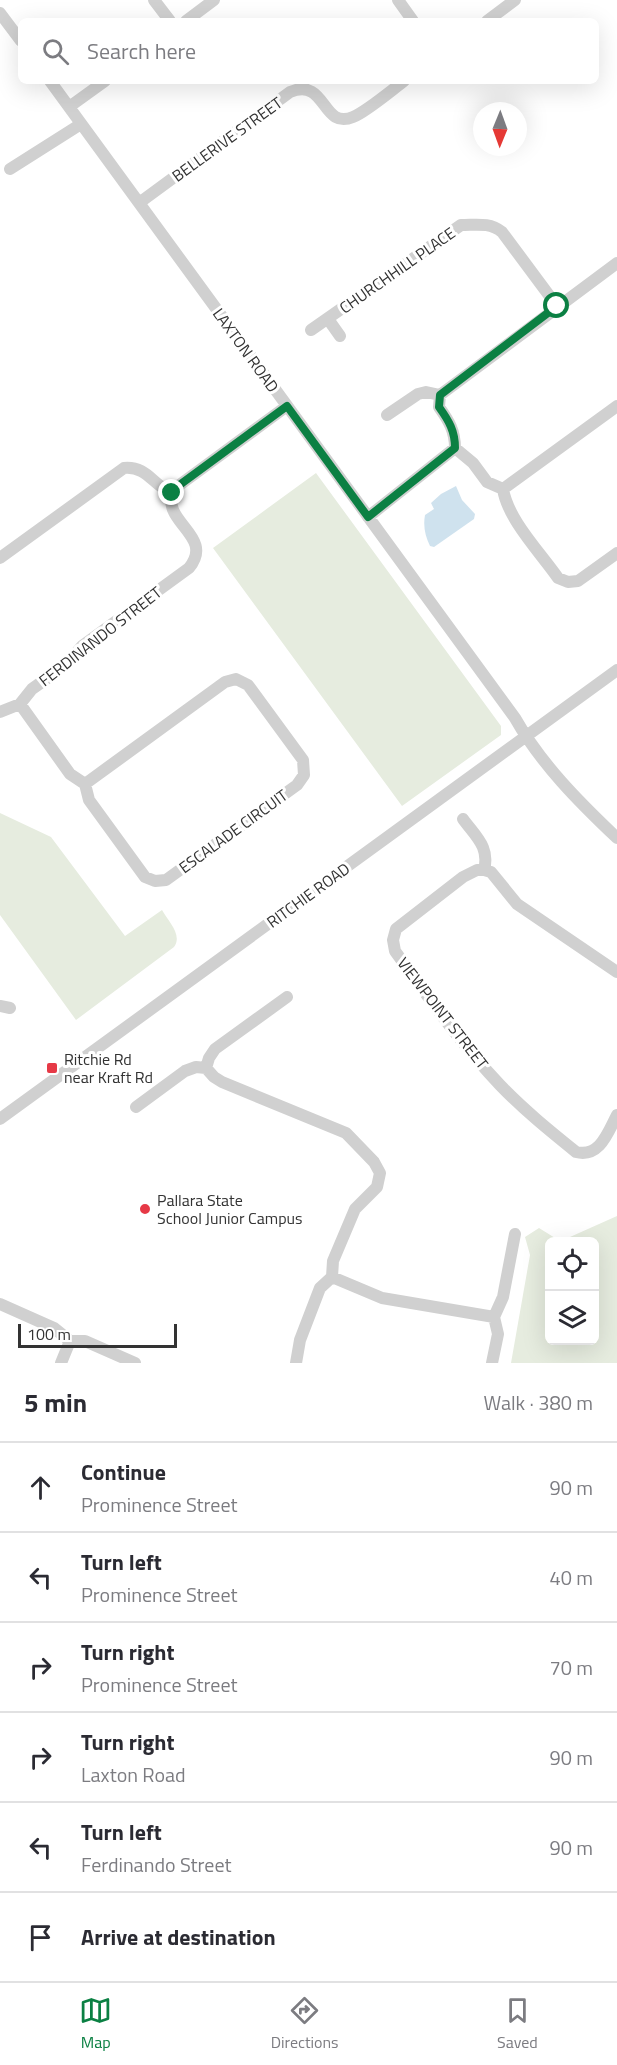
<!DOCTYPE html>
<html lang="en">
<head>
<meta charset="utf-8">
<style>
	body { margin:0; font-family:"Titillium Web",sans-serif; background:#f7f7f7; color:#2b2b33 }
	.controls { position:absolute; right:18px; bottom:18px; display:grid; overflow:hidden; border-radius:9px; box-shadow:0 6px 24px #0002 }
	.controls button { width:54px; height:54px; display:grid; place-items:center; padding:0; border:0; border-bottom:2px solid #e1e1e2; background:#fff; color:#2b2b33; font:30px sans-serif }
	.compass { position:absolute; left:473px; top:102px; width:54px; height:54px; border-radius:50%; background:#fff; box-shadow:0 6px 24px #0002; rotate:181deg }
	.scale { position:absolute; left:18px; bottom:15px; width:159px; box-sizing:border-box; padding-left:6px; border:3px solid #333; border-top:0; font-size:16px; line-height:21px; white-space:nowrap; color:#333; -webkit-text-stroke:4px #fff; paint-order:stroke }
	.stop { position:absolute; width:18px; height:18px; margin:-14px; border:4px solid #0b8043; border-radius:50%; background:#fff }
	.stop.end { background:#0b8043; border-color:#fff; box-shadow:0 2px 6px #0008 }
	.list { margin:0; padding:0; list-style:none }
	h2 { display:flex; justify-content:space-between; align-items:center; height:78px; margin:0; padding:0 24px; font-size:26px }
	h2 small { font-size:20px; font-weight:400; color:#7c7c81 }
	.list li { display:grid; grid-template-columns:39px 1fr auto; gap:18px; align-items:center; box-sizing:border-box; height:90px; padding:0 24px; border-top:2px solid #e1e1e2 }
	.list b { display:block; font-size:22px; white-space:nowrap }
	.list p { margin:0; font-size:20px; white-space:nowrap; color:#7c7c81 }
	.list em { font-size:20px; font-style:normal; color:#7c7c81 }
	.icon { flex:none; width:33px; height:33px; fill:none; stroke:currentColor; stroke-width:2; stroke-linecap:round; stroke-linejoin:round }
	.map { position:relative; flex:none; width:617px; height:1363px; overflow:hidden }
	.search { position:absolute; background:#fff; box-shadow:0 6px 24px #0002; left:18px; right:18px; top:18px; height:66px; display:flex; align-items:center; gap:15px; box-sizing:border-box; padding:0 21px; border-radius:9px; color:#7c7c81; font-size:22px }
	.sheet { height:618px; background:#fff }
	nav { display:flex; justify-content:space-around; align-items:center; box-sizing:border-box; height:84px; border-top:2px solid #e1e1e2; background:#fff; font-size:16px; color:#7c7c81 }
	nav a { display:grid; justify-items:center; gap:3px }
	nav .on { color:#0b8043 }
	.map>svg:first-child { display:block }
	.green { fill:#e6ecdf }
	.water { fill:#cfe2ee }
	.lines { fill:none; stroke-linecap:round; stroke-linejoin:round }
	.minor { stroke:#d0d0d0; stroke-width:12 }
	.route { stroke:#0b8043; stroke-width:8 }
	.poi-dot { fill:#e63946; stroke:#fff; stroke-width:2 }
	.labels { text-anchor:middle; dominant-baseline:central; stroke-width:6; stroke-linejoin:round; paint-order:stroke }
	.street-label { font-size:16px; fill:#333; stroke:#fff }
	.poi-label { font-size:16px; fill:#333; stroke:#fff; text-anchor:start }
</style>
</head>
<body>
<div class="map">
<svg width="617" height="1363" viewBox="0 0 617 1363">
	<rect width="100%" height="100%" fill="#fff"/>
	<path class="green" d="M316 473 501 726V735L402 806 213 548Z
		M0 813 51 837 125 936 162 910C168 921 183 935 174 947L76 1020 0 915Z
		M617 1216V1363H511L530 1255 525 1237 539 1228 560 1241 550 1242V1340H594V1242L561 1241Z"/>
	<path class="water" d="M456 486 462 500 475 514 474 519 434 547 430 546C425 536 423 526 425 515L434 509 431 503 441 494Z"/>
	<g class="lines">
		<path class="minor" d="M154 0 170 21
			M398 0 413 21
			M0 13 21 41
			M186 21 214 0
			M487 21 515 0
			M50 81 515 718C541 764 579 802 617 838
			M69 107 105 81
			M10 169 81 124
			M139 203 290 92C327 77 321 130 353 117 366 112 392 90 404 81
			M328 319 340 336
			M311 330 461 225C477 225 489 222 502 232L557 306
			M387 415 418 394 426 392 440 395
			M455 448 473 463 487 482 503 489
			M503 489C508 520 540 552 558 578L568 582 578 581 617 553
			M503 489 617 406
			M368 517 455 448C455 431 449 421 439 407L440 395 617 263
			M0 558 124 468C148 466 152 485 172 493
			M20 704 70 774 85 784 89 800 145 877 155 881 166 880 297 785 304 775 303 760 248 685 236 679 225 682 85 784
			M0 712 20 704 32 689 67 664 82 646 189 568C216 535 158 522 174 489L287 406
			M463 819C476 837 490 847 484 870
			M617 972 517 904 491 872 484 870H477L463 877 396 929 393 940 395 951C428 997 461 1044 500 1085 524 1110 550 1131 576 1152 600 1158 608 1132 617 1115
			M287 997 215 1049 209 1058 206 1068 214 1077 222 1082 346 1133 374 1162 380 1173 377 1187 355 1209 333 1261 332 1277 320 1288 300 1340 296 1363
			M0 1006 10 1008
			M136 1107 185 1071 196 1067 206 1068
			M0 1119 617 670
			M332 1277 382 1298 494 1317
			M0 1304 54 1328 70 1341H85L135 1363
			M61 1363 70 1341
			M492 1363 498 1334 494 1317 503 1297 515 1234"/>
	</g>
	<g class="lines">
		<path class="route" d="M172 493 174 489 287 406 368 517 455 448C455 431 449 421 439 407L440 395 557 306"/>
	</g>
	<g class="poi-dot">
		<rect x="46" y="1062" width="12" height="12" rx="3"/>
		<circle cx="145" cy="1209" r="6"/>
	</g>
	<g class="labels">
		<g class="street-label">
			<text transform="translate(227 139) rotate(-36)">BELLERIVE STREET</text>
			<text transform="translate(397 270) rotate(-35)">CHURCHHILL PLACE</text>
			<text transform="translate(246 350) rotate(54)">LAXTON ROAD</text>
			<text transform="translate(100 636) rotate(-38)">FERDINANDO STREET</text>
			<text transform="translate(233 831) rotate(-36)">ESCALADE CIRCUIT</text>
			<text transform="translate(308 895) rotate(-36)">RITCHIE ROAD</text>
			<text transform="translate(443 1013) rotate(52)">VIEWPOINT STREET</text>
		</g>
		<g class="poi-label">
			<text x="64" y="1059">Ritchie Rd<tspan x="64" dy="18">near Kraft Rd</tspan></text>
			<text x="157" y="1200">Pallara State<tspan x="157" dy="18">School Junior Campus</tspan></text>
		</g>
	</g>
</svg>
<div class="controls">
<button><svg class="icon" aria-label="locate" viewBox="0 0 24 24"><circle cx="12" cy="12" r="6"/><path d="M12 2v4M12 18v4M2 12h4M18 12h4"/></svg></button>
<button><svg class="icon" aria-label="layers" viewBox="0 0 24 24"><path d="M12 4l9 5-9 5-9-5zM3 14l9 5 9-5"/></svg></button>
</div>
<svg class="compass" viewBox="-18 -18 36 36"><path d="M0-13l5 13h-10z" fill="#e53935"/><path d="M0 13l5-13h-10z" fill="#7c7c81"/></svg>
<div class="scale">100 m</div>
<div class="stop" style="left:557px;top:306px"></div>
<div class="stop end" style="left:172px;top:493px"></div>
<div class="search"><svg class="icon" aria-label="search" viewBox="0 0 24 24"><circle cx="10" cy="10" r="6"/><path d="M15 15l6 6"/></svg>Search here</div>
</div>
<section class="sheet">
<h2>5 min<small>Walk · 380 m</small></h2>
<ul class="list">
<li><svg class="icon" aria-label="ahead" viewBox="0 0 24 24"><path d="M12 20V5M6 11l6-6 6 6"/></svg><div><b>Continue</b><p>Prominence Street</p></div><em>90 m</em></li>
<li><svg class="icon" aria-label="left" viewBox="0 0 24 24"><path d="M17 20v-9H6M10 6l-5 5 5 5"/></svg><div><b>Turn left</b><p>Prominence Street</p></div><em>40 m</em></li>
<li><svg class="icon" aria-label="right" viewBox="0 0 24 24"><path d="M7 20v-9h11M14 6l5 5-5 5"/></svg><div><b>Turn right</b><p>Prominence Street</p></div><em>70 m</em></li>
<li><svg class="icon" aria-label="right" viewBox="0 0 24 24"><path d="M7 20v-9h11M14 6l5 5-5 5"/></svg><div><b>Turn right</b><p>Laxton Road</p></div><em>90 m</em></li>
<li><svg class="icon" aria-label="left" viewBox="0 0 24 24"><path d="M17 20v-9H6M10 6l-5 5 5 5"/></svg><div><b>Turn left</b><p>Ferdinando Street</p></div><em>90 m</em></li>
<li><svg class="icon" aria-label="arrive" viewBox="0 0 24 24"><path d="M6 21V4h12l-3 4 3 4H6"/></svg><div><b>Arrive at destination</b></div></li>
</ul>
</section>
<nav>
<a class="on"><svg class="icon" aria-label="map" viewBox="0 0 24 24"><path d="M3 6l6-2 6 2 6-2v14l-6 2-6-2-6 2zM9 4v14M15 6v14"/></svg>Map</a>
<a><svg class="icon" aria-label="directions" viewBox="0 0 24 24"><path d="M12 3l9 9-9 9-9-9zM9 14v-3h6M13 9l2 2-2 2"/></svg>Directions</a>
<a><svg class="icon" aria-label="saved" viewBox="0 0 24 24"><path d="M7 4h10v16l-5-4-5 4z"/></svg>Saved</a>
</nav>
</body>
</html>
